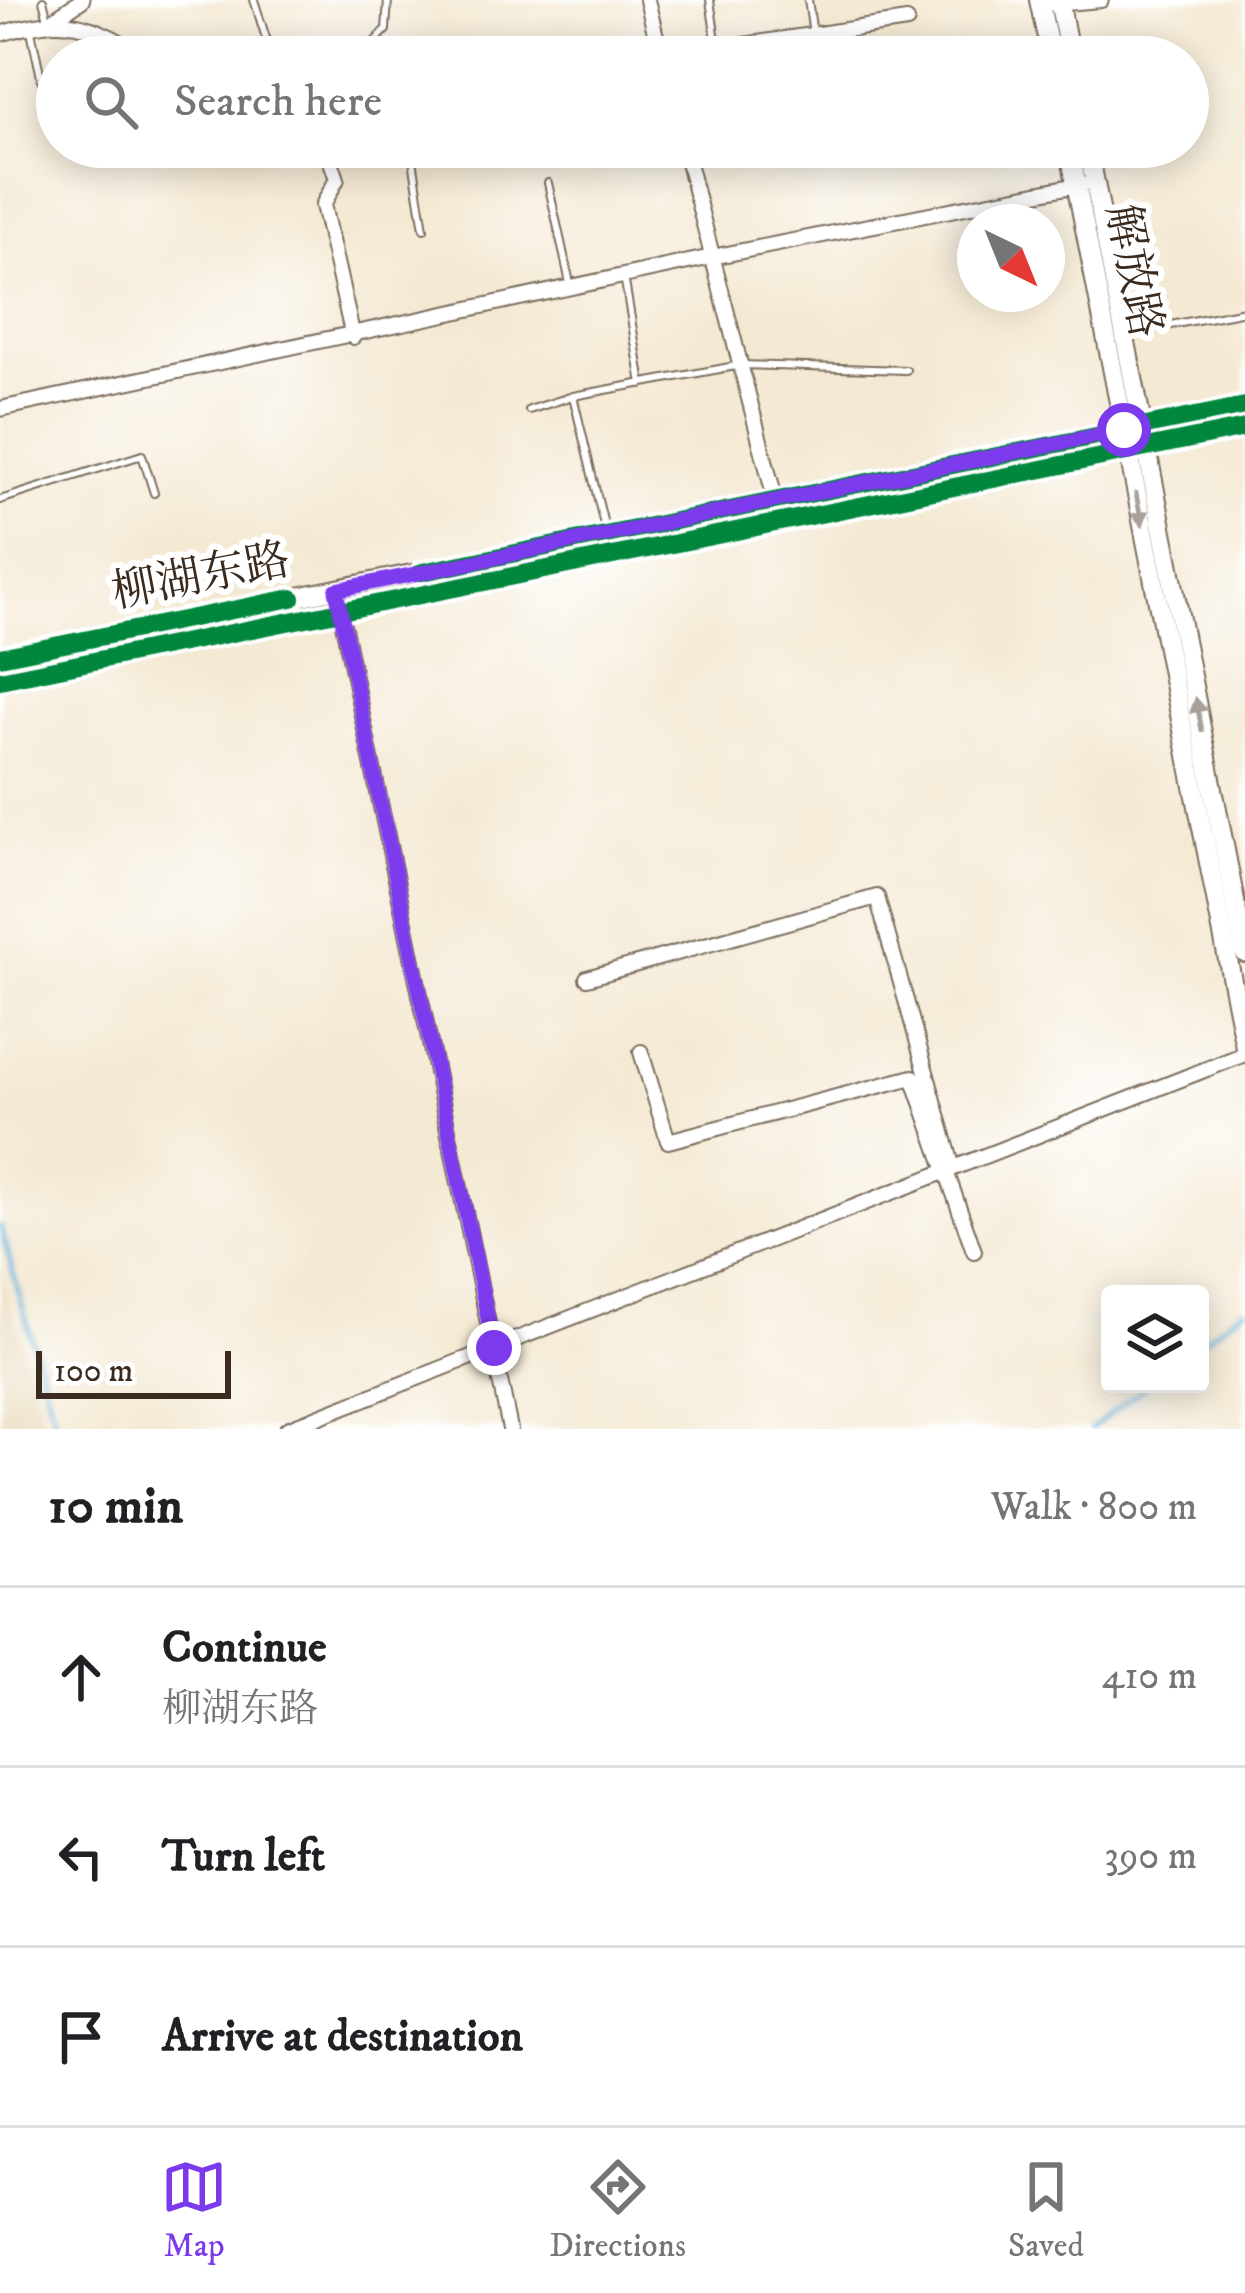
<!DOCTYPE html>
<html lang="en">
<head>
<meta charset="utf-8">
<style>
	body { margin:0; font-family:"IM FELL DW Pica","Noto Serif SC",serif; background:#f6f6f6; color:#202124 }
	.controls { position:absolute; right:36px; bottom:36px; display:grid; overflow:hidden; border-radius:12px; box-shadow:0 6px 30px #0003 }
	.controls button { width:108px; height:108px; display:grid; place-items:center; padding:0; border:0; border-bottom:3px solid #e0e0e0; background:#fff; color:#202124; font:60px sans-serif }
	.compass { position:absolute; left:957px; top:204px; width:108px; height:108px; border-radius:50%; background:#fff; box-shadow:0 6px 30px #0003; rotate:137deg }
	.scale { position:absolute; left:36px; bottom:30px; width:195px; box-sizing:border-box; padding-left:12px; border:6px solid #3b2a1e; border-top:0; font-size:33px; line-height:42px; white-space:nowrap; color:#3b2a1e; -webkit-text-stroke:9px #fff; paint-order:stroke }
	.stop { position:absolute; width:36px; height:36px; margin:-27px; border:9px solid #7c3aed; border-radius:50%; background:#fff }
	.stop.end { background:#7c3aed; border-color:#fff; box-shadow:0 3px 12px #0008 }
	.list { margin:0; padding:0; list-style:none }
	h2 { display:flex; justify-content:space-between; align-items:center; height:156px; margin:0; padding:0 48px; font-size:51px }
	h2 small { font-size:39px; font-weight:400; color:#757577 }
	.list li { display:grid; grid-template-columns:78px 1fr auto; gap:36px; align-items:center; box-sizing:border-box; height:180px; padding:0 48px; border-top:3px solid #e0e0e0 }
	.list b { display:block; font-size:45px; white-space:nowrap }
	.list p { margin:0; font-size:39px; white-space:nowrap; color:#757577 }
	.list em { font-size:39px; font-style:normal; color:#757577 }
	.icon { flex:none; width:66px; height:66px; fill:none; stroke:currentColor; stroke-width:2; stroke-linecap:round; stroke-linejoin:round }
	.map { position:relative; flex:none; width:1245px; height:1429px; overflow:hidden }
	.search { position:absolute; background:#fff; box-shadow:0 6px 30px #0003; left:36px; right:36px; top:36px; height:132px; display:flex; align-items:center; gap:30px; box-sizing:border-box; padding:0 42px; border-radius:66px; color:#757577; font-size:45px }
	.sheet { height:696px; background:#fff }
	nav { display:flex; justify-content:space-around; align-items:center; box-sizing:border-box; height:168px; border-top:3px solid #e0e0e0; background:#fff; font-size:33px; color:#757577 }
	nav a { display:grid; justify-items:center; gap:6px }
	nav .on { color:#7c3aed }
	.map>svg:first-child { display:block }
	.built { fill:#e9d9ba }
	.lines { fill:none; stroke-linecap:round; stroke-linejoin:round }
	.stream { stroke:#61b3dc; stroke-width:4.5 }
	.lane-casing { stroke:#7c6d5d; stroke-width:10 }
	.street-casing { stroke:#7c6d5d; stroke-width:18 }
	.secondary-casing { stroke:#7c6d5d; stroke-width:22 }
	.lane { stroke:#fff; stroke-width:6 }
	.street { stroke:#fff; stroke-width:14 }
	.secondary { stroke:#fff; stroke-width:18 }
	.cycleway-casing { stroke:#fff; stroke-width:26 }
	.cycleway { stroke:#00873e; stroke-width:18 }
	.oneway { fill:#a79f9a }
	.route { stroke:#7c3aed; stroke-width:15 }
	.labels { text-anchor:middle; dominant-baseline:central; stroke-width:12; stroke-linejoin:round; paint-order:stroke }
	.street-label { font-size:45px; fill:#3b2a1e; stroke:#fff }
</style>
</head>
<body>
<div class="map">
<svg width="1245" height="1429" viewBox="0 0 1245 1429">
	<rect width="100%" height="100%" fill="#fff"/>
	<filter id="ink" filterUnits="userSpaceOnUse"><feTurbulence type="fractalNoise" baseFrequency=".00833" numOctaves="2"/><feDisplacementMap in="SourceGraphic" scale="24" xChannelSelector="R" yChannelSelector="G"/><feConvolveMatrix kernelMatrix="1 2 1 2 8 2 1 2 1" color-interpolation-filters="sRGB"/></filter>
	<filter id="wash" filterUnits="userSpaceOnUse"><feTurbulence type="fractalNoise" baseFrequency=".004" numOctaves="4" result="noise"/><feDisplacementMap in="SourceGraphic" scale="48" xChannelSelector="R" yChannelSelector="G"/><feGaussianBlur stdDeviation="2.7" result="paint"/><feColorMatrix in="noise" values="0 0 0 0 0 0 0 0 0 0 0 0 0 0 0 0 0 1.4 0 .05"/><feComposite in="paint" operator="in"/></filter>
	<g filter="url(#wash)">
		<rect width="100%" height="100%" fill="#f4e9d3"/>
		<path class="built" d="M0 1268 46 1429H0Z"/>
		<g class="lines">
			<path class="stream" d="M0 1226 57 1429
				M1200 1342 1245 1308
				M1091 1429 1148 1384"/>
		</g>
	</g>
	<g filter="url(#ink)">
		<g class="lines">
			<defs>
				<path id="lane" d="M43 0 48 20
					M254 0 272 57
					M710 0 717 47
					M808 0 813 34
					M30 26 51 124
					M360 57 386 30 388 0
					M411 147 424 229
					M548 183 570 283
					M624 276 642 384
					M1128 333 1245 311
					M573 396 606 533
					M529 410 573 396 741 365 906 370
					M0 500 142 455 154 493"/>
				<path id="street" d="M647 0 661 57
					M1053 4 1101 0
					M54 19 82 0
					M0 34C68 13 87 23 147 57
					M661 57 907 21
					M326 147 337 179 323 205 353 337
					M684 147 781 522
					M0 409 712 257 1082 184
					M336 590 510 1429
					M587 978 877 897 952 1165
					M641 1052 668 1141 913 1077 974 1251
					M287 1429 1245 1054"/>
				<path id="secondary" d="M1039 0 1051 57
					M1059 0 1070 57
					M1069 147 1245 1047
					M1088 147 1245 953
					M0 657 1245 406
					M0 680 1245 428"/>
			</defs>
			<use href="#lane" class="lane-casing"/>
			<use href="#street" class="street-casing"/>
			<use href="#secondary" class="secondary-casing"/>
			<use href="#lane" class="lane"/>
			<use href="#street" class="street"/>
			<use href="#secondary" class="secondary"/>
			<defs>
				<path id="cycleway" d="M422 572 1245 406
					M0 657 292 598
					M0 680 1245 428"/>
			</defs>
			<use href="#cycleway" class="cycleway-casing"/>
			<use href="#cycleway" class="cycleway"/>
		</g>
		<defs><path id="oneway-solid" d="M-6-.8H1V-3.2L6.5 0L1 3.2V.8H-6Z" transform="scale(3)"/></defs>
		<g class="oneway">
			<use href="#oneway-solid" transform="translate(1139 509) rotate(79)"/>
			<use href="#oneway-solid" transform="translate(1199 715) rotate(-101)"/>
		</g>
	</g>
	<g class="lines" filter="url(#ink)">
		<path class="route" d="M494 1348 336 590 1124 430"/>
	</g>
	<g class="labels">
		<g class="street-label">
			<text transform="translate(1133 271) rotate(79)">解放路</text>
			<text transform="translate(201 577) rotate(-11)">柳湖东路</text>
		</g>
	</g>
</svg>
<div class="controls">
<button><svg class="icon" aria-label="layers" viewBox="0 0 24 24"><path d="M12 4l9 5-9 5-9-5zM3 14l9 5 9-5"/></svg></button>
</div>
<svg class="compass" viewBox="-18 -18 36 36"><path d="M0-13l5 13h-10z" fill="#e53935"/><path d="M0 13l5-13h-10z" fill="#757577"/></svg>
<div class="scale">100 m</div>
<div class="stop" style="left:1124px;top:430px"></div>
<div class="stop end" style="left:494px;top:1348px"></div>
<div class="search"><svg class="icon" aria-label="search" viewBox="0 0 24 24"><circle cx="10" cy="10" r="6"/><path d="M15 15l6 6"/></svg>Search here</div>
</div>
<section class="sheet">
<h2>10 min<small>Walk · 800 m</small></h2>
<ul class="list">
<li><svg class="icon" aria-label="ahead" viewBox="0 0 24 24"><path d="M12 20V5M6 11l6-6 6 6"/></svg><div><b>Continue</b><p>柳湖东路</p></div><em>410 m</em></li>
<li><svg class="icon" aria-label="left" viewBox="0 0 24 24"><path d="M17 20v-9H6M10 6l-5 5 5 5"/></svg><div><b>Turn left</b></div><em>390 m</em></li>
<li><svg class="icon" aria-label="arrive" viewBox="0 0 24 24"><path d="M6 21V4h12l-3 4 3 4H6"/></svg><div><b>Arrive at destination</b></div></li>
</ul>
</section>
<nav>
<a class="on"><svg class="icon" aria-label="map" viewBox="0 0 24 24"><path d="M3 6l6-2 6 2 6-2v14l-6 2-6-2-6 2zM9 4v14M15 6v14"/></svg>Map</a>
<a><svg class="icon" aria-label="directions" viewBox="0 0 24 24"><path d="M12 3l9 9-9 9-9-9zM9 14v-3h6M13 9l2 2-2 2"/></svg>Directions</a>
<a><svg class="icon" aria-label="saved" viewBox="0 0 24 24"><path d="M7 4h10v16l-5-4-5 4z"/></svg>Saved</a>
</nav>
</body>
</html>
